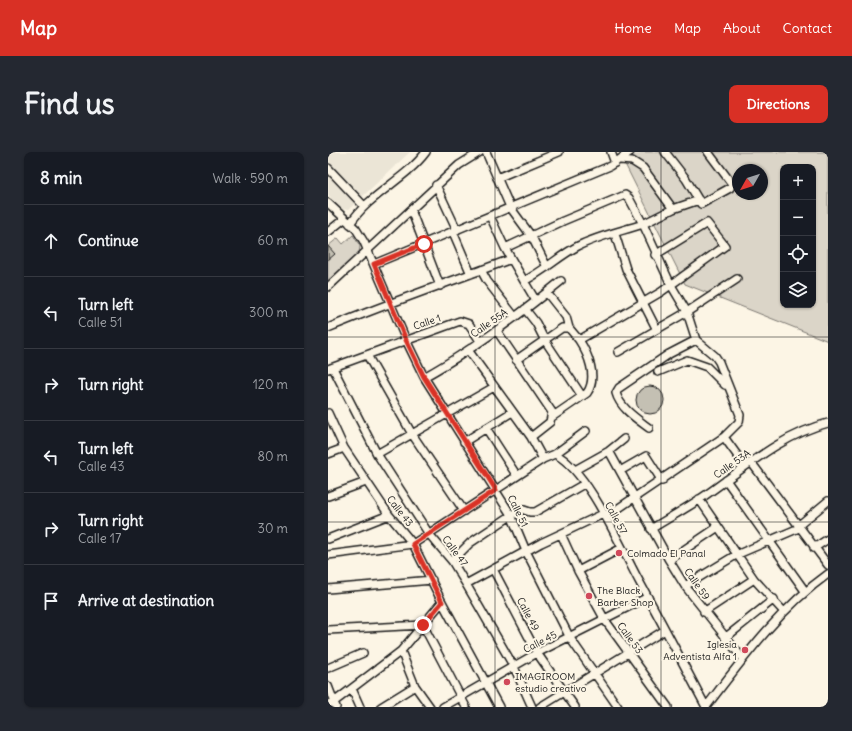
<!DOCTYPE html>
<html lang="en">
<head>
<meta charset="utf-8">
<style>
	body { margin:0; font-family:Delius,sans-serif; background:#242831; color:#f1f3f6 }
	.controls { position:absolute; right:12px; top:12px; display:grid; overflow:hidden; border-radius:8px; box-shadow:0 1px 3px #0004 }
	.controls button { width:36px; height:36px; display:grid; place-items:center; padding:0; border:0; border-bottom:1px solid #363941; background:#171b24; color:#f1f3f6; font:20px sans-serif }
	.compass { position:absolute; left:404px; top:12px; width:36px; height:36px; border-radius:50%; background:#171b24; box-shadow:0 1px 3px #0004; rotate:231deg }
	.stop { position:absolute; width:12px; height:12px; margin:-9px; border:3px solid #d93025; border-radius:50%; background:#fff }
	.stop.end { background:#d93025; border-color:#fff; box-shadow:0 1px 4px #0008 }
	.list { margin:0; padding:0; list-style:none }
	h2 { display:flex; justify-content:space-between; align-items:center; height:52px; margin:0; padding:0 16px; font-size:17px }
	h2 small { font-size:13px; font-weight:400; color:#9ea1a6 }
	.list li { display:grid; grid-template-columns:26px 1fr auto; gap:12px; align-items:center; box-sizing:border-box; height:72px; padding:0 16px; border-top:1px solid #363941 }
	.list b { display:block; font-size:15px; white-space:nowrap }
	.list p { margin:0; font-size:13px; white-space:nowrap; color:#9ea1a6 }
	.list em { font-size:13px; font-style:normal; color:#9ea1a6 }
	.icon { flex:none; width:22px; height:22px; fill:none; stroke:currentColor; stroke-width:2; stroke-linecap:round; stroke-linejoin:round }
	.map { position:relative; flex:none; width:500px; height:555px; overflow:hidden; border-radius:8px }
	header { display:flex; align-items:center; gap:24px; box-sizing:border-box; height:56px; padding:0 20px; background:#d93025; color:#fff }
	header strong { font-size:19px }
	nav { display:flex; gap:22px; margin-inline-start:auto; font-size:14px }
	.intro { display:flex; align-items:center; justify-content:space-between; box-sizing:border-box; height:96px; padding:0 24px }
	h1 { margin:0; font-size:28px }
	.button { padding:10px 18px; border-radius:8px; background:#d93025; color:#fff; font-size:14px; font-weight:700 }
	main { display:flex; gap:24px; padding:0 24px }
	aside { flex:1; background:#171b24; border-radius:8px; box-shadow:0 1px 3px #0004 }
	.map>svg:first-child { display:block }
	.built { fill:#ebe5d6 }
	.green { fill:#dbd5c8; stroke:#7c7872; fill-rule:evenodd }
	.building { fill:#c4c0b3; stroke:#1c1c1c }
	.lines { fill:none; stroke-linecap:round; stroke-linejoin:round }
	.minor-casing { stroke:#1c1c1c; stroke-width:10 }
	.minor { stroke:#fcf5e5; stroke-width:7 }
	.route { stroke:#d93025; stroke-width:5 }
	.grid { fill:none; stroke:#1c1c1c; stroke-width:1; stroke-opacity:0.55 }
	.poi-dot { fill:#d1495b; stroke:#fcf5e5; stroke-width:1.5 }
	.labels { text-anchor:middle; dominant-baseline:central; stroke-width:4; stroke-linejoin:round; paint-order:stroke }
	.street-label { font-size:10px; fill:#1c1c1c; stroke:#fcf5e5 }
	.poi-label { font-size:10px; fill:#1c1c1c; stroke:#fcf5e5; text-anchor:start }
</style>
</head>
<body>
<header>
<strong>Map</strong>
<nav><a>Home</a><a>Map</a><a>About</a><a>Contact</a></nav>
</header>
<div class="intro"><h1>Find us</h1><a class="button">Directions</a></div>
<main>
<aside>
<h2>8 min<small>Walk · 590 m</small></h2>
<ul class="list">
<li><svg class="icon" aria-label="ahead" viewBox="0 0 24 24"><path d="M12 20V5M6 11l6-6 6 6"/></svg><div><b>Continue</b></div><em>60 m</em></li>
<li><svg class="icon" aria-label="left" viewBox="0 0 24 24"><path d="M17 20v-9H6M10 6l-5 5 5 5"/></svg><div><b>Turn left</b><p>Calle 51</p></div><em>300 m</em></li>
<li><svg class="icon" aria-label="right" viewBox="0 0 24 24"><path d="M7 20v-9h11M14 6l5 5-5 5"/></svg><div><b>Turn right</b></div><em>120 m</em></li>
<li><svg class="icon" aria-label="left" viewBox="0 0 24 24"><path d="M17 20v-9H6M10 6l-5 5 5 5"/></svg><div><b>Turn left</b><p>Calle 43</p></div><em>80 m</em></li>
<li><svg class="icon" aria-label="right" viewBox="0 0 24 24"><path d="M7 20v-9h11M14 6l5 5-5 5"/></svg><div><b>Turn right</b><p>Calle 17</p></div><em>30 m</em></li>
<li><svg class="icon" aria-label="arrive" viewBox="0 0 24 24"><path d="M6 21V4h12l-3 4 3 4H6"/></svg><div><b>Arrive at destination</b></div></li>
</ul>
</aside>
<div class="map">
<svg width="500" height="555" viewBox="0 0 500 555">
	<rect width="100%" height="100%" fill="#fcf5e5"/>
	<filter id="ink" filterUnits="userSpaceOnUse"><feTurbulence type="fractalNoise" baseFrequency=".025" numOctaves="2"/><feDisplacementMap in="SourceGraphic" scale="8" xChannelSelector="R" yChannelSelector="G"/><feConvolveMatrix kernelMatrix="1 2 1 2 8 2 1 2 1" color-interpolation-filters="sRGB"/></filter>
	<g filter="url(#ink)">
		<path class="built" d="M0 0H82L20 58 14 57 0 43Z"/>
		<path class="green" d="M291 0H500V189L357 132ZM455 15H485V153H455ZM410 18H434V42H410Z
			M25 83 32 94 31 102 0 131V94L10 86 15 92Z"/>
		<path class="building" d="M0 94 7 102 0 108Z
			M308 248a14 14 0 1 1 28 0a14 14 0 1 1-28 0Z"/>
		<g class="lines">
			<defs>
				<path id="minor" d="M158 0 182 55 204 85 219 115
					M283 0 287 11
					M337 0 358 27 373 52 402 36 404 32 380 0
					M292 8 304 9 315 16 345 57
					M0 16 36 54
					M169 26 231 0
					M108 33 129 78
					M0 51 28 77 36 90 78 188 96 225 183 363 198 399 242 486 290 555
					M83 58 112 134
					M162 64 177 96 196 129C216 119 231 104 250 94 270 84 294 79 315 72L301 46 297 43 235 69 177 96
					M22 72C41 42 77 28 98 0
					M0 80 16 67
					M125 80 143 122
					M287 82 298 117 328 176
					M46 112 282 14 302 0
					M153 118 159 129 187 165
					M196 129 208 149
					M0 135 131 13 152 0
					M219 141 238 165 241 176
					M197 157 208 171 216 187 254 244
					M0 176C60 151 122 130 183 107
					M169 179 224 260 222 270 203 285
					M140 198 203 285 215 307
					M290 200 359 160 409 127
					M39 203 84 282 136 359
					M188 208 234 176H241L251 188 333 140 397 94 379 71 327 103
					M5 216 49 302 101 382 124 409 138 432 186 515 204 555
					M0 217 132 169 141 172 152 189
					M330 220 359 208 379 215 397 233
					M96 225C145 198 190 164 233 129
					M0 261 16 296 61 363 85 392 114 450 171 555
					M224 265 259 241C270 225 260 202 251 188
					M158 276 189 324
					M321 276C309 267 292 256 288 241L291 236 341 202 368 188 359 160 343 133 315 72 345 57 371 48
					M396 285 417 314
					M136 290 184 260
					M281 299 341 408 357 434 415 507
					M0 302 16 296
					M49 302 166 235
					M227 302C260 318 293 396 311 429 334 471 356 513 378 555
					M423 310 500 413
					M247 318 281 299 296 287
					M292 319 318 304 334 329
					M398 328 477 439
					M0 344 38 330
					M371 347 426 427 456 460
					M470 374 500 349
					M323 377C339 367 357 357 372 347 413 319 452 283 500 271
					M233 382 250 419 277 468 340 555
					M0 387 61 363
					M486 396 500 387
					M0 403 85 392 215 307 227 302 258 279
					M341 408 390 375
					M124 409 142 391 193 357 202 360H207L256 332
					M165 417 209 501 247 555
					M250 419 294 396
					M138 432 213 391 275 362H282L396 285 411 270 412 263 391 210 387 204 368 188
					M357 434 408 403 471 376
					M0 437 104 428
					M376 460 426 427
					M0 478 95 473 138 555
					M397 486 446 447
					M73 499 87 534 102 555
					M0 516 35 501
					M0 534 8 555
					M24 537 32 555
					M0 552 6 550 73 499 114 450
					M53 555 87 534
					M115 555 209 501 320 445
					M212 555 337 478
					M378 555C414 508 451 457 500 422"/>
			</defs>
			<use href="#minor" class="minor-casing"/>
			<use href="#minor" class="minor"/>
		</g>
	</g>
	<g class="lines" filter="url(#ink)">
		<path class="route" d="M95 473 114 450 85 392 168 338 96 225 78 188 46 112 96 92"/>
	</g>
	<path class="grid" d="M167 0V555M333 0V555M0 185H500M0 370H500"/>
	<g class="poi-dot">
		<circle cx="291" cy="401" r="4"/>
		<circle cx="261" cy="444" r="4"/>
		<circle cx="417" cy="498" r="4"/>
		<circle cx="179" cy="530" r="4"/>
	</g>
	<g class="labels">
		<g class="street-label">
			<text transform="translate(99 170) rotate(-19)">Calle 1</text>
			<text transform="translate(161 171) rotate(-35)">Calle 55A</text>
			<text transform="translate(404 312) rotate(-35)">Calle 53A</text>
			<text transform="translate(72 359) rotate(52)">Calle 43</text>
			<text transform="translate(190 359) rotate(64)">Calle 51</text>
			<text transform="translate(288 366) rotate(61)">Calle 57</text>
			<text transform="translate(127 399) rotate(53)">Calle 47</text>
			<text transform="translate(369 432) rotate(55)">Calle 59</text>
			<text transform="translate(200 462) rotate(62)">Calle 49</text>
			<text transform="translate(302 486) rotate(54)">Calle 53</text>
			<text transform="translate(212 490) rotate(-27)">Calle 45</text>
		</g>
		<g class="poi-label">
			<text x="299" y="401">Colmado El Panal</text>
			<text x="269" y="438">The Black<tspan x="269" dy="12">Barber Shop</tspan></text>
			<text x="409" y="492" text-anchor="end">Iglesia<tspan x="409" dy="12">Adventista Alfa 1</tspan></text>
			<text x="187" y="524">IMAGIROOM<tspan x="187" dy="12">estudio creativo</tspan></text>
		</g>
	</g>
</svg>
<div class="controls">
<button>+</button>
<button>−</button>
<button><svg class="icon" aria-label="locate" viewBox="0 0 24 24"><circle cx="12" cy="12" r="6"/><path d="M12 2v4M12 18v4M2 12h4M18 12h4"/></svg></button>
<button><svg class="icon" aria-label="layers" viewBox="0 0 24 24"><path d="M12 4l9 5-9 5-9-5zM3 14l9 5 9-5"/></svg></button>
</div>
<svg class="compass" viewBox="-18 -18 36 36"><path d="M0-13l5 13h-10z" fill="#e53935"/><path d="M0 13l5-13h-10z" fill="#9ea1a6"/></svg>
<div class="stop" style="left:96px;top:92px"></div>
<div class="stop end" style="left:95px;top:473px"></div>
</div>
</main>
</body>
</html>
